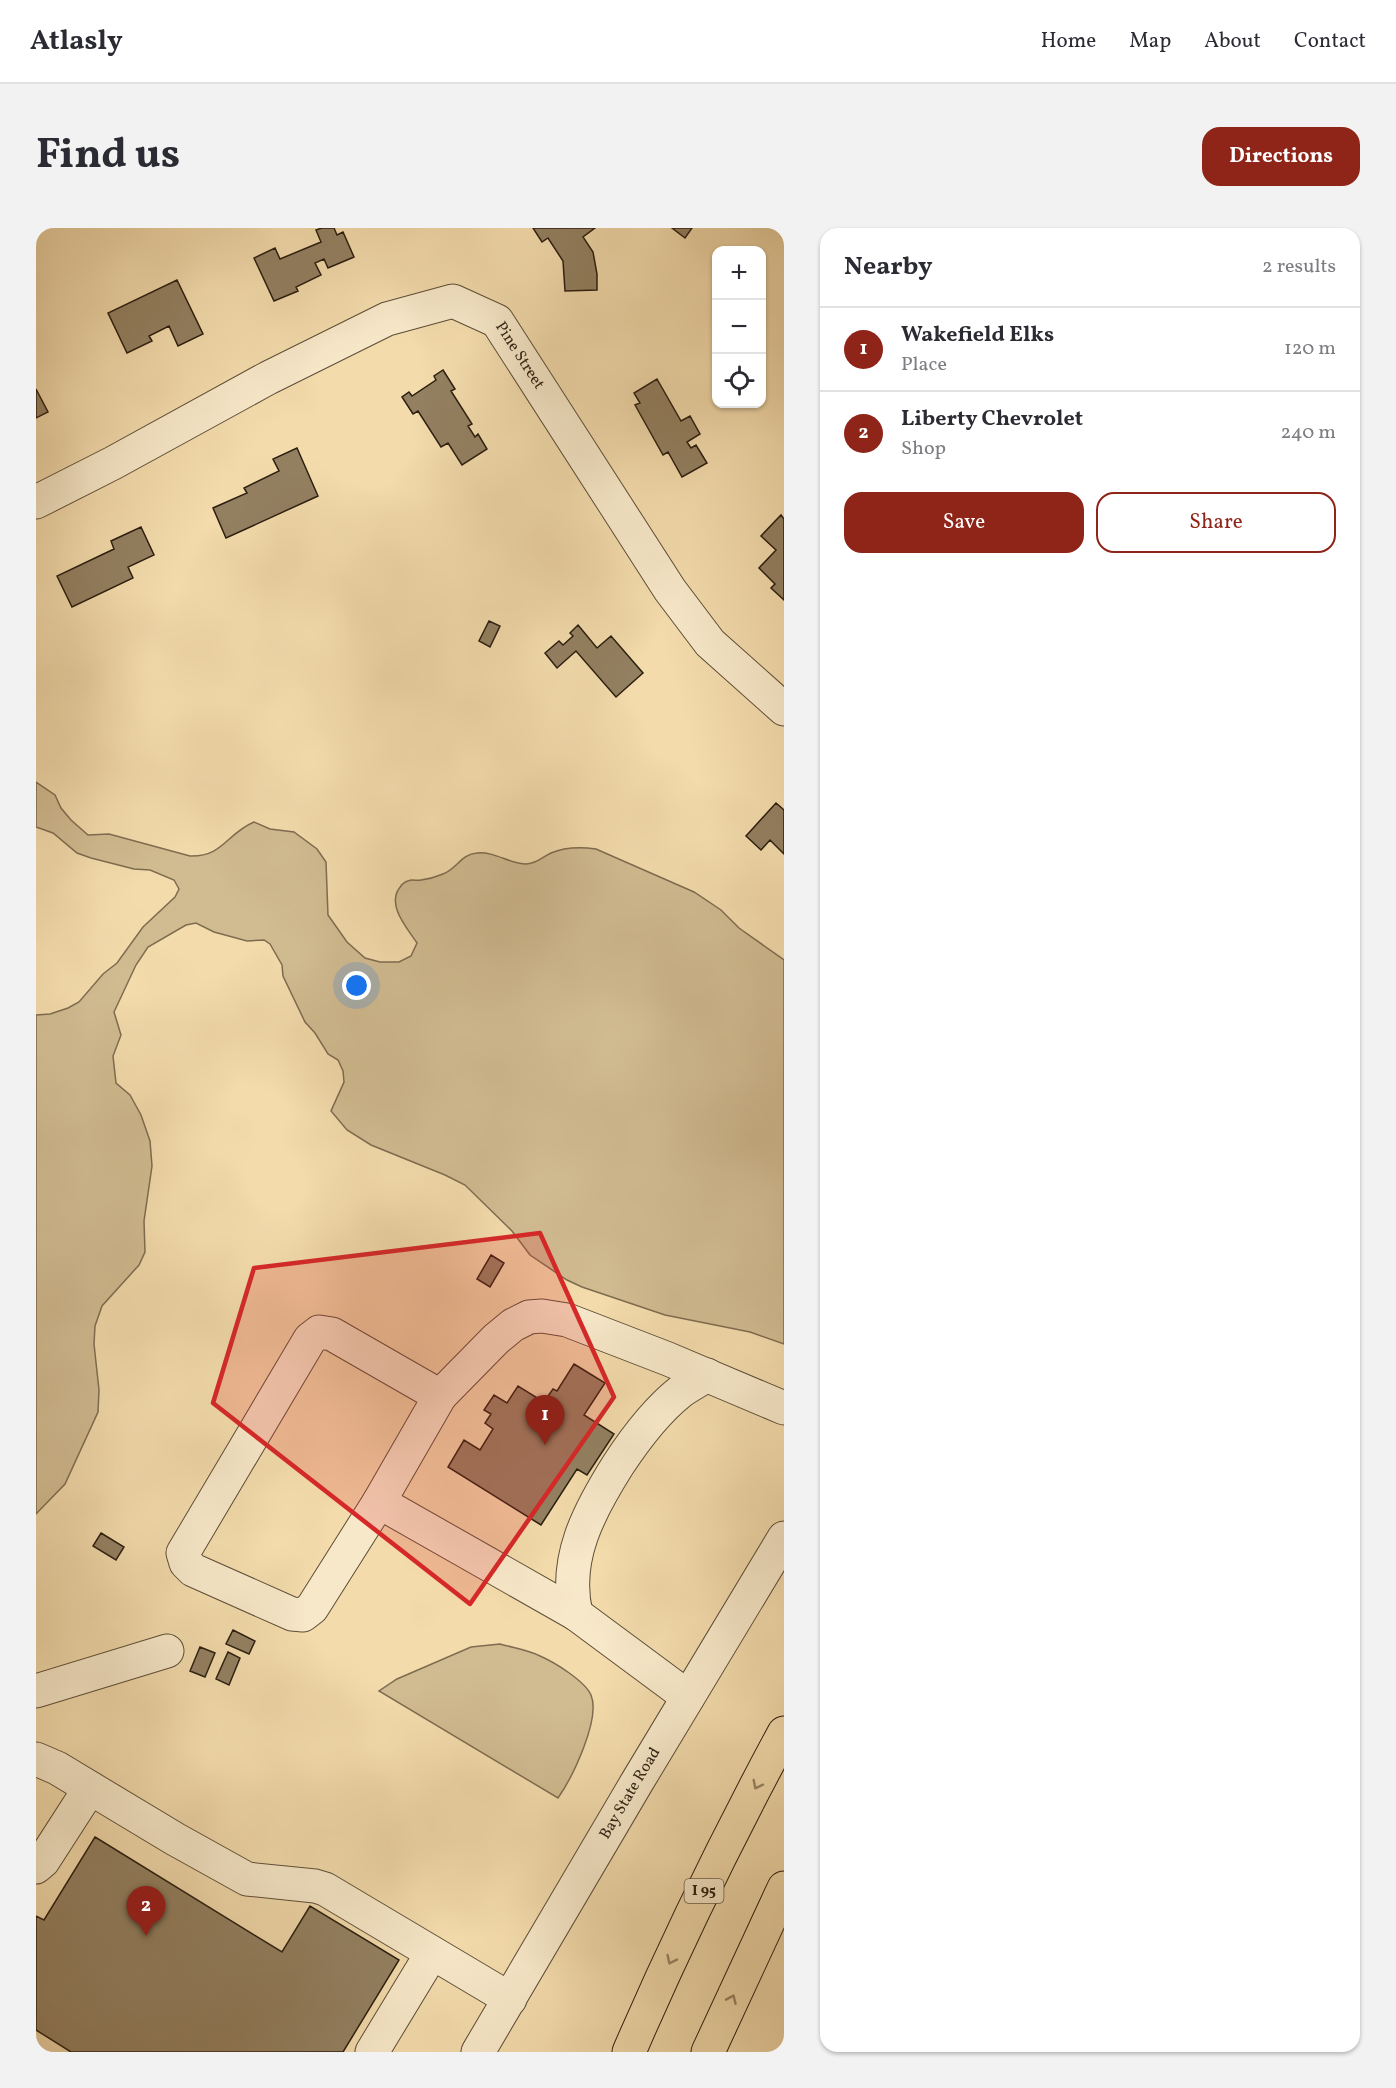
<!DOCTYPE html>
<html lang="en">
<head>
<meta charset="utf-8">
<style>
	body { margin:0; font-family:Vollkorn,serif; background:#f2f2f3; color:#2b2b33 }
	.controls { position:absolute; right:18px; top:18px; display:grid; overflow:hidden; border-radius:12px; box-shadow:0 2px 4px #0004 }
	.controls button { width:54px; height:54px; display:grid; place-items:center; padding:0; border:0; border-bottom:2px solid #e1e1e2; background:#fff; color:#2b2b33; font:30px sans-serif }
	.you { position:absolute; left:321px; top:758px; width:21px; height:21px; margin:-15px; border:4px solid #fff; border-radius:50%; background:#1a73e8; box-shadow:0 0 0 9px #1a73e833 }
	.badge { display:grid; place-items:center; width:39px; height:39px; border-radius:50%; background:#8f2418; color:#fff; font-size:20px; font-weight:700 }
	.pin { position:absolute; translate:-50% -50px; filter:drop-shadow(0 2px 3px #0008) }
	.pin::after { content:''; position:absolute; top:32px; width:21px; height:18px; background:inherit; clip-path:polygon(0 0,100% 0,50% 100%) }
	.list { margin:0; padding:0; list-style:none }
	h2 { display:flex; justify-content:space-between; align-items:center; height:78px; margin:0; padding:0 24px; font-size:26px }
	h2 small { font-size:20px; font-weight:400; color:#7c7c81 }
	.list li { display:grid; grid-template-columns:39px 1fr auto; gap:18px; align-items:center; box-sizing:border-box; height:84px; padding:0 24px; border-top:2px solid #e1e1e2 }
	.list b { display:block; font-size:22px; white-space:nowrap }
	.list p { margin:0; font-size:20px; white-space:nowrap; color:#7c7c81 }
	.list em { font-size:20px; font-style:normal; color:#7c7c81 }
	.actions { display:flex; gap:12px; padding:18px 24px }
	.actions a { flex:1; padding:14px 0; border:2px solid #8f2418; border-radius:18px; text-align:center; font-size:21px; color:#8f2418 }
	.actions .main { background:#8f2418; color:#fff }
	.icon { flex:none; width:33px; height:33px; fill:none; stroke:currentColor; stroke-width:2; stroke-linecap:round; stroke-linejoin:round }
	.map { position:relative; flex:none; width:748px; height:1824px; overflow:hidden; border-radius:18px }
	header { display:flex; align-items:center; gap:36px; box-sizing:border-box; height:84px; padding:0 30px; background:#fff; border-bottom:2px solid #e1e1e2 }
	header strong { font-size:28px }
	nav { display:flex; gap:33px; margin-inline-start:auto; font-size:21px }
	.intro { display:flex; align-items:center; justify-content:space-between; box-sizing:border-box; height:144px; padding:0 36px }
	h1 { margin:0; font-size:42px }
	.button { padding:15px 27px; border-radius:18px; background:#8f2418; color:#fff; font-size:21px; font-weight:700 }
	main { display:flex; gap:36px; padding:0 36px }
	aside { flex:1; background:#fff; border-radius:18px; box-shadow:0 2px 4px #0004 }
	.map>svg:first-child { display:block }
	.green { fill:#d1bb91; stroke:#7e6c50; stroke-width:1.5 }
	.building { fill:#938061; stroke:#2b1e10; stroke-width:1.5 }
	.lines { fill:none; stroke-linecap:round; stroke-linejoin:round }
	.minor-casing { stroke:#5d4d37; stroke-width:35 }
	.highway-casing { stroke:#2b1e10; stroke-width:35 }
	.minor { stroke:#f7e8c9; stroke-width:33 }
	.highway { stroke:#f3dbac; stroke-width:33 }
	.oneway { stroke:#998666 }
	.marked { fill:#d62828; fill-opacity:0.2; stroke:#d62828; stroke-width:4.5; stroke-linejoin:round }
	.labels { text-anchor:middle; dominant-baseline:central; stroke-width:6; stroke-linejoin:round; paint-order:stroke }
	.shield { fill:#f7e8c9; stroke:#685b48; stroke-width:1.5 }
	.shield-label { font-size:15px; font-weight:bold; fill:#2b1e10 }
	.street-label { font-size:16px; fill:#2b1e10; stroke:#f7e8c9 }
</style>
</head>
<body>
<header>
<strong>Atlasly</strong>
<nav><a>Home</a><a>Map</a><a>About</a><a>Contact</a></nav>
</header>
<div class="intro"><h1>Find us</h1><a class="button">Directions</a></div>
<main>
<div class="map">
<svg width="748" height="1824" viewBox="0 0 748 1824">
	<rect width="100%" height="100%" fill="#f3dbac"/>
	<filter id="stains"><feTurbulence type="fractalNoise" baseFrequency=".00333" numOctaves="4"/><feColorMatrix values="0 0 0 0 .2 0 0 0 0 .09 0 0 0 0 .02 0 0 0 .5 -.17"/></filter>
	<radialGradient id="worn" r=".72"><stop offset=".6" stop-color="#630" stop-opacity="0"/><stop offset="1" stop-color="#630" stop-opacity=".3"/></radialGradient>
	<path class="green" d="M0 554 19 567 25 580 35 592 52 607 73 606 154 628C187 629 190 606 218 594L234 601 258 604 281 621 290 634 292 687 311 714 329 730 344 734H363L375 728 381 715C371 700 349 676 365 658 365 657 370 653 372 653 375 651 381 653 385 652 393 651 400 649 407 646 421 641 425 626 441 625 458 623 474 636 490 636 501 636 506 629 515 625 529 619 546 619 560 621L658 664 685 682 703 700 748 732V1116L714 1104 629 1087 546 1059 531 1052 494 1027 476 1003 429 957 409 947 335 917 311 902 295 883 308 854 307 843 302 832 292 826 279 805 269 794 247 748 246 737 234 716 228 712 211 713 178 704 160 695 150 697 112 719 100 737 78 784 85 807 77 828 80 855 94 867 105 887 114 913 116 938 108 993 109 1024 103 1037 66 1078 59 1098 58 1116 63 1162 62 1184 29 1256 0 1286V787L14 786 32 780 43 774 67 746 81 735 107 699 139 669 143 661 138 652 114 642 98 641 55 630 41 625 17 605 0 599Z
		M464 1416C478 1420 492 1422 504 1428 518 1434 549 1453 555 1467 565 1491 536 1550 522 1570L343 1463 361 1451 435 1419Z"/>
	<path class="building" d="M286 0H298L301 7 307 4 318 29 292 40 288 31 279 35 285 47 260 59 262 63 238 73 218 30 239 20 244 31 285 14 280 2Z
		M497 0H559L547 9 557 24 561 46V62L529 63 527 33 512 10 506 14Z
		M636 0H656L649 10Z
		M141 52 167 106 142 118 133 98 113 108 116 113 91 125 72 85Z
		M407 142 419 161 415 163 436 196 432 198 439 209 442 206 451 221 426 237 412 215 405 219 382 183 377 186 366 169 373 164 376 168 400 152 398 148Z
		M621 151 645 193 654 188 664 206 651 214 655 220 660 217 671 235 646 249 632 224 627 227 599 177 604 175 598 165Z
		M0 161 12 184 0 190Z
		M261 220 282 268 190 310 177 280 211 265 208 260 243 243 237 231Z
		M745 287 748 291V372L735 360 739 356 723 340 740 322 725 308Z
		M105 299 118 327 92 339 97 350 36 379 21 348 78 321 75 313Z
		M453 393 464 398 454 419 443 413Z
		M542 397 561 420 575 408 607 445 580 469 540 423 521 440 509 425 523 413 527 417 537 408 534 405Z
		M740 575 748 582V626L734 612 725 622 710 608Z
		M455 1027 468 1035 454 1059 441 1051Z
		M538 1136 569 1155 548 1187 578 1206 551 1247 541 1241 505 1297 412 1239 428 1212 444 1222 457 1201 449 1195 455 1186 448 1182 458 1167 471 1175 482 1158 514 1178 518 1172 512 1168 517 1161 521 1163Z
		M65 1305 88 1319 80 1332 57 1318Z
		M197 1402 219 1413 213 1426 190 1416Z
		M164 1419 179 1425 169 1449 154 1443Z
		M192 1424 204 1430 193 1457 180 1451Z
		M59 1609 246 1724 274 1678 363 1732 307 1824H35L0 1802V1688L8 1692Z"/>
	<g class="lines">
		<defs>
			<g id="minor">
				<path id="s1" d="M0 274 77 235 232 150 351 91 417 73 461 93 634 362 674 415 748 481"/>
				<path d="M343 1274 404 1168"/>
				<path d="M540 1386C527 1331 553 1283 582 1237 599 1211 619 1184 644 1164 652 1158 662 1153 671 1147"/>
				<path d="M0 1463 131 1423"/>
				<path d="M652 1469 540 1386 343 1274 276 1380 267 1387 256 1386 157 1342 150 1335 147 1325 274 1111 283 1104 296 1106 404 1168 460 1111 477 1097 493 1089 506 1088 531 1092 632 1131 748 1180"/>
				<path d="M0 1531 21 1540 139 1611 211 1651 279 1658 289 1661 474 1771"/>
				<path d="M0 1639 7 1633 54 1560"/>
				<path d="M336 1824 396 1725"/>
				<path id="s2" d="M442 1824 601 1554 748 1310"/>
			</g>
			<path id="highway" d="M593 1824C640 1715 692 1609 748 1505
				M672 1824 748 1660"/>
		</defs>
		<use href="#minor" class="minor-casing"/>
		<use href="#highway" class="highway-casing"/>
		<use href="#minor" class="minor"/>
		<use href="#highway" class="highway"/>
	</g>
	<defs><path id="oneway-chevron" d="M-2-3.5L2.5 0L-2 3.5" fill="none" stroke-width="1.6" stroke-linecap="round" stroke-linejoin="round" transform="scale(1.5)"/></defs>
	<g class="oneway">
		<use href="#oneway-chevron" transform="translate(721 1557) rotate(117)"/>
		<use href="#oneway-chevron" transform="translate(635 1732) rotate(116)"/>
		<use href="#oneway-chevron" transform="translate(696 1771) rotate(-66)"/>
	</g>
	<path class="marked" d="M504 1005 578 1169 434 1376 177 1175 218 1040Z"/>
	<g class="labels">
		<rect class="shield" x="648.5" y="1651" width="39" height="24" rx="4.5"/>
		<g class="shield-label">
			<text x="668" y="1663">I 95</text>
		</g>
		<g class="street-label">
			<text stroke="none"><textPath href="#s1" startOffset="554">Pine Street</textPath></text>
			<text stroke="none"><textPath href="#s2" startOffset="300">Bay State Road</textPath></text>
		</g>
	</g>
	<rect width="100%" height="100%" filter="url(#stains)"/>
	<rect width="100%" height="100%" fill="url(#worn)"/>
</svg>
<div class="controls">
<button>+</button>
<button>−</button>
<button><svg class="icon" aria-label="locate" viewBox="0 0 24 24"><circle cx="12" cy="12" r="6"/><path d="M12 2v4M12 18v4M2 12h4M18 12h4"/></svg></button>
</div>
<div class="you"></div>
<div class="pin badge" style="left:509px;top:1217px">1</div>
<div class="pin badge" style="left:110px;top:1708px">2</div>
</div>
<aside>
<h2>Nearby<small>2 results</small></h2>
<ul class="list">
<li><span class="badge">1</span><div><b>Wakefield Elks</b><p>Place</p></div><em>120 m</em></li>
<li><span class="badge">2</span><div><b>Liberty Chevrolet</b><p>Shop</p></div><em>240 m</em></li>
</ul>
<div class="actions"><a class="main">Save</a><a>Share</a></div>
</aside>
</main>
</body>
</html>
